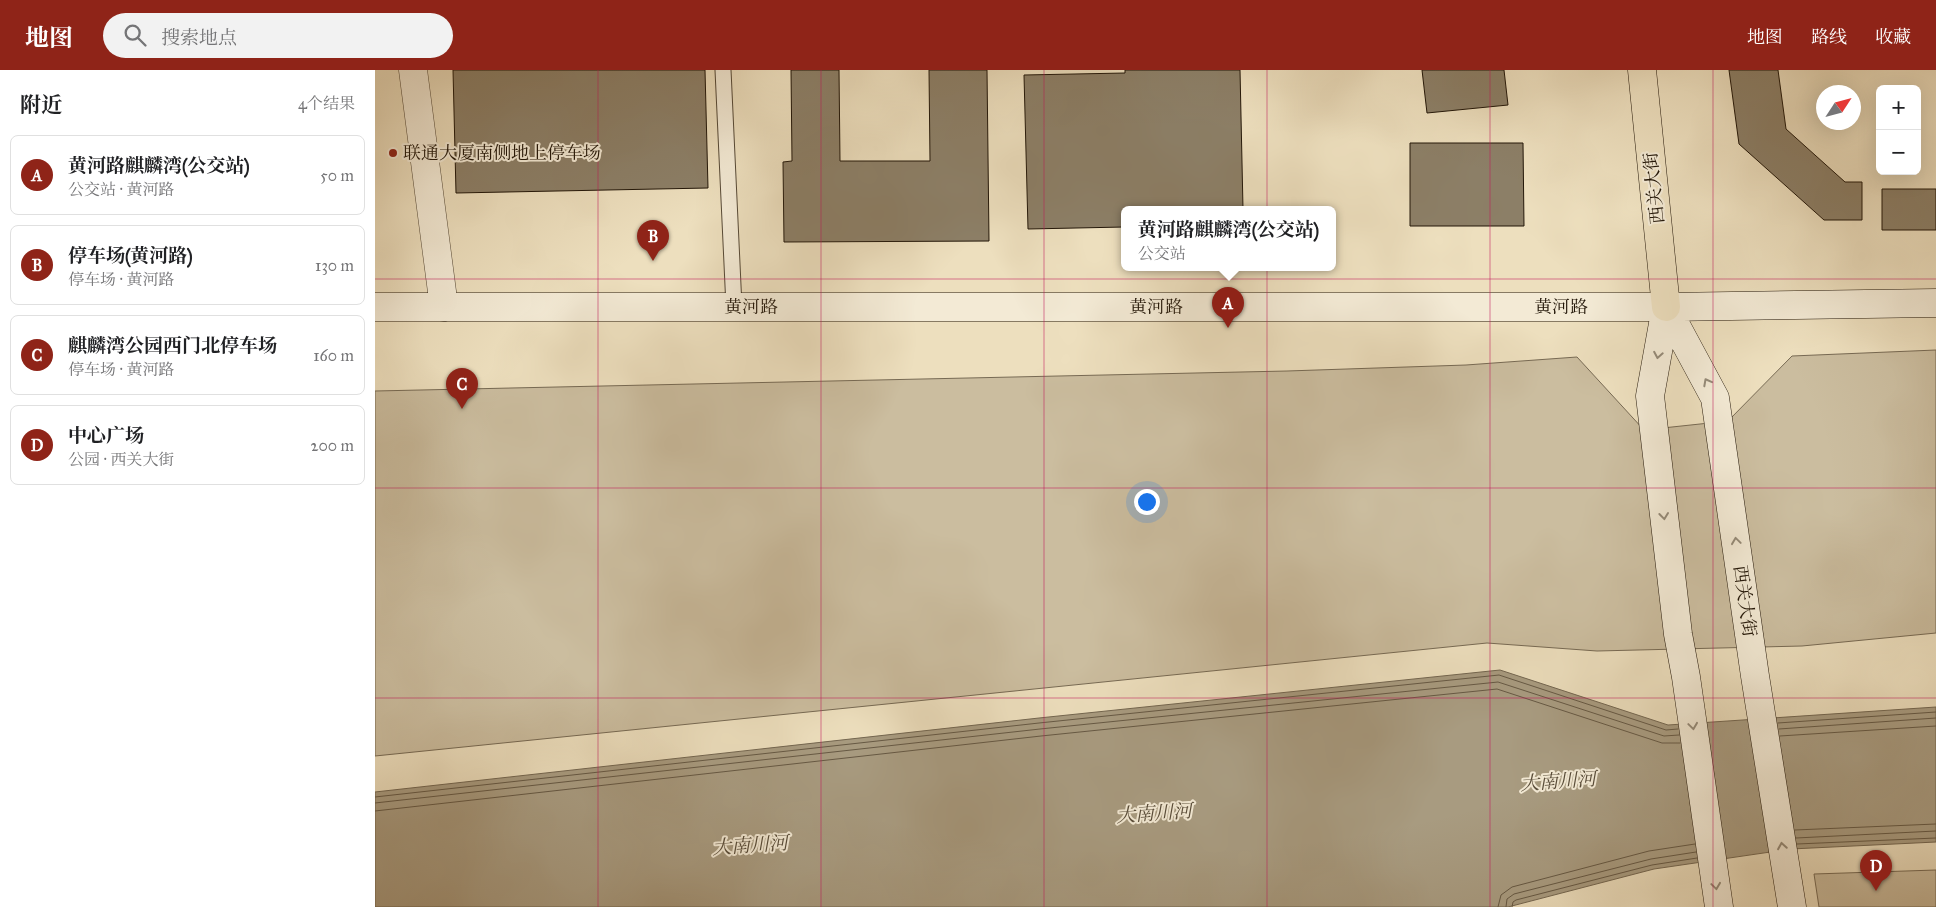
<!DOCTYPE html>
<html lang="zh">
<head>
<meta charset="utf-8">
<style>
	body { margin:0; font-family:"IM FELL Great Primer","Noto Serif SC",serif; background:#f2f2f2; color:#202124 }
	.controls { position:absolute; right:15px; top:15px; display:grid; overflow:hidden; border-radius:8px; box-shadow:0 5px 20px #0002 }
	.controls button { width:45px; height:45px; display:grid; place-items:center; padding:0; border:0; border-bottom:1px solid #e0e0e0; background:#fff; color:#202124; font:25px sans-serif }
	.compass { position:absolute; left:1441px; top:15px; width:45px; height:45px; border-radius:50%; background:#fff; box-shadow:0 5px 20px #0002; rotate:54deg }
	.you { position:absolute; left:771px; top:431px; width:18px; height:18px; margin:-12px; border:4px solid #fff; border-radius:50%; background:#1a73e8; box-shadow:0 0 0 8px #1a73e833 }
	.badge { display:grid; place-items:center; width:32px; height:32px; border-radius:50%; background:#8f2418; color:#fff; font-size:16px; font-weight:700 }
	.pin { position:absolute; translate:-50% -41px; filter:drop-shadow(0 1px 2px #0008) }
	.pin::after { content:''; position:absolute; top:26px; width:18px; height:15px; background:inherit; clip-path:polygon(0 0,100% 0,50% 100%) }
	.popup { position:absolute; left:746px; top:136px; width:215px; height:65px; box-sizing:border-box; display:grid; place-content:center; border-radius:8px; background:#fff; filter:drop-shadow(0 1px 4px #0005); font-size:16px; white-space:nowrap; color:#757577 }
	.popup b { font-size:19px; color:#202124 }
	.popup::after { content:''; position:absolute; left:50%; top:100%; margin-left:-10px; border:10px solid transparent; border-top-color:#fff }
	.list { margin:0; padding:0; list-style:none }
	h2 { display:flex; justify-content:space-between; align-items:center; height:65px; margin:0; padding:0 20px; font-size:21px }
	h2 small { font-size:16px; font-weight:400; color:#757577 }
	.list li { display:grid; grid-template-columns:32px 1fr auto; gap:15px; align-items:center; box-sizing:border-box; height:80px; margin:0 10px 10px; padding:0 10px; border:1px solid #e0e0e0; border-radius:8px }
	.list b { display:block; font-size:19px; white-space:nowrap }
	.list p { margin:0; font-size:16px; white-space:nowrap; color:#757577 }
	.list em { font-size:16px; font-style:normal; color:#757577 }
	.icon { flex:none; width:28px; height:28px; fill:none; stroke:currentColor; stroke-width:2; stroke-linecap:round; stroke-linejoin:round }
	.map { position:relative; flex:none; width:1561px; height:837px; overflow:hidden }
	header { display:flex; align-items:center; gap:30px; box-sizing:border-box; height:70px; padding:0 25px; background:#8f2418; color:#fff }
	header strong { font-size:24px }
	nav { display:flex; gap:28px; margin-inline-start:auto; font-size:18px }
	.search { width:350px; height:45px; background:#f2f2f2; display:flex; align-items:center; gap:12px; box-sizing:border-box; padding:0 18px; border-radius:28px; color:#757577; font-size:19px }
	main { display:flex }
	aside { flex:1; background:#fff }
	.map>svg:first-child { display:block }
	.green { fill:#cbbd9f; stroke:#776a54 }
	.water { fill:#a89b80; stroke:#736650 }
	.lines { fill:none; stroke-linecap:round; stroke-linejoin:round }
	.shore { stroke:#665944; stroke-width:1 }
	.building { fill:#8c7f67; stroke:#231709 }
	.lane-casing { stroke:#564936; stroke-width:17 }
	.street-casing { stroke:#564936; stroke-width:29 }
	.secondary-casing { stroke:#231709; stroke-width:29 }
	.primary-casing { stroke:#231709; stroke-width:29 }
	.lane { stroke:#f3ead5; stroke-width:15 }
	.street { stroke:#f3ead5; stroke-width:28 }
	.secondary { stroke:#f3ead5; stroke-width:28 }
	.primary { stroke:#eddfbe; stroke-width:28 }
	.oneway { stroke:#958b79 }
	.grid { fill:none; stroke:#c2185b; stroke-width:1; stroke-opacity:0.55 }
	.poi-dot { fill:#8f2418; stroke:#f3ead5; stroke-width:2 }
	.labels { text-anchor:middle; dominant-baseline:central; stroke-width:4; stroke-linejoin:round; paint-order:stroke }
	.poi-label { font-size:18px; fill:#231709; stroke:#f3ead5; text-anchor:start }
	.street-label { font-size:18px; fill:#231709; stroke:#f3ead5 }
	.water-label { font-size:19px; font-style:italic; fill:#584c39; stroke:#f3ead5 }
</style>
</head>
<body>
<header>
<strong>地图</strong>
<div class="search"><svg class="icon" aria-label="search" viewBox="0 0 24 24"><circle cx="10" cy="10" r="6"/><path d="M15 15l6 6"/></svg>搜索地点</div>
<nav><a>地图</a><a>路线</a><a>收藏</a></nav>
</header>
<main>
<aside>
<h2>附近<small>4个结果</small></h2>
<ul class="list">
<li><span class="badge">A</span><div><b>黄河路麒麟湾(公交站)</b><p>公交站 · 黄河路</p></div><em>50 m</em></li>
<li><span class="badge">B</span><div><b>停车场(黄河路)</b><p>停车场 · 黄河路</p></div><em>130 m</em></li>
<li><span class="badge">C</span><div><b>麒麟湾公园西门北停车场</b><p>停车场 · 黄河路</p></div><em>160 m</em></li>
<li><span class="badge">D</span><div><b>中心广场</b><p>公园 · 西关大街</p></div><em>200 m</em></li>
</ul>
</aside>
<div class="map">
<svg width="1561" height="837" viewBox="0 0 1561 837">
	<rect width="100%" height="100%" fill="#eddfbe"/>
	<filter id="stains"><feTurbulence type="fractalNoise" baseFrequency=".004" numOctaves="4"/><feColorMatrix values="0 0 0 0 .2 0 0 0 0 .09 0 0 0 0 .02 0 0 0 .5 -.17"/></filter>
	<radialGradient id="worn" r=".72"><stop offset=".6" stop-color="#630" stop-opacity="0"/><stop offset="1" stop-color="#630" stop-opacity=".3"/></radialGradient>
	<path class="green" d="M1561 280V563L1427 576 1222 581 1112 573 0 686V321L912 301 1091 295 1202 287 1269 360 1353 351 1417 286Z
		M1561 800V837H1444L1439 804Z"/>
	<path class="water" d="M1125 600 1293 655 1561 637V772L1416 779 1279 799 1133 837H0V722L664 648Z"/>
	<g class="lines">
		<path class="shore" d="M1403 653 1561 642
			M1404 659 1561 648
			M1405 666 1561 656
			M0 727 664 653 1124 605 1291 660 1303 659
			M0 733 665 659 1123 612 1289 666 1304 665
			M0 741 666 666 1122 619 1287 673H1305
			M1420 760 1561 754
			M1421 768 1561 761
			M1422 774 1561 768
			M1123 837 1126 825 1137 817 1274 781 1320 774
			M1131 837 1132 829 1139 824 1276 789 1321 782
			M1137 837 1138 832 1141 830 1277 795 1322 788"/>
	</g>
	<path class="building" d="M78 0H330L333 118 81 123Z
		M416 0H464L465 91H555L554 0H612L614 171 409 172 408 92 417 91Z
		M750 0H865L868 139H749V157L653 159 649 5 750 3Z
		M1047 0H1129L1133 35 1052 43Z
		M1354 0H1403L1411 59 1470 112H1487V150H1449L1364 74Z
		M1035 73H1148L1149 156H1035Z
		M1507 119H1561V160H1507Z"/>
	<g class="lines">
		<defs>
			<path id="lane" d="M348 0 359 237"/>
			<path id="street" d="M38 0 69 237"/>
			<path id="secondary" d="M0 237H1291L1561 233
				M1291 237 1340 328 1380 606 1417 837
				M1291 237 1275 326 1303 564 1311 607 1344 837"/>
			<path id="primary" d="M1267 0 1291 237"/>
		</defs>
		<use href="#lane" class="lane-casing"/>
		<use href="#street" class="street-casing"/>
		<use href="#secondary" class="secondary-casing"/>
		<use href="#primary" class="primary-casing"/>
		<use href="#lane" class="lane"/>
		<use href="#street" class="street"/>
		<use href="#secondary" class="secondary"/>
		<use href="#primary" class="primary"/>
	</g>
	<defs><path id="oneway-chevron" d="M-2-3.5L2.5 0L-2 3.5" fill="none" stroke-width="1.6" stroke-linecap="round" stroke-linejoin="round" transform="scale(1.25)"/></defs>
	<g class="oneway">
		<use href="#oneway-chevron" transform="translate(1283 285) rotate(100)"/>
		<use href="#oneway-chevron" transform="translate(1332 312) rotate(-118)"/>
		<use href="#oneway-chevron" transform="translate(1289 446) rotate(83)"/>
		<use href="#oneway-chevron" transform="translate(1361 471) rotate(-98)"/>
		<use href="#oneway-chevron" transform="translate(1318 656) rotate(82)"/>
		<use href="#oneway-chevron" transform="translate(1407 776) rotate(-99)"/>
		<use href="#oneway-chevron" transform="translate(1341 816) rotate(82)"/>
	</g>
	<path class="grid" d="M223 0V837M446 0V837M669 0V837M892 0V837M1115 0V837M1338 0V837M0 209H1561M0 418H1561M0 628H1561"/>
	<circle class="poi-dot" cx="18" cy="83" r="5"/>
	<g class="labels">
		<g class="poi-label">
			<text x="28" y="83">联通大厦南侧地上停车场</text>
		</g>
		<g class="street-label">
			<text transform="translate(1279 118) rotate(-96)">西关大街</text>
			<text x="376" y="237">黄河路</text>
			<text x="781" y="237">黄河路</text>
			<text x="1186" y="237">黄河路</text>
			<text transform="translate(1370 531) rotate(82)">西关大街</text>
		</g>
		<g class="water-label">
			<text transform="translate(1183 711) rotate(-4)">大南川河</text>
			<text transform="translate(779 743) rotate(-4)">大南川河</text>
			<text transform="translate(375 775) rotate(-4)">大南川河</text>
		</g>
	</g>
	<rect width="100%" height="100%" filter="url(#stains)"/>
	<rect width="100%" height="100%" fill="url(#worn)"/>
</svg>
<div class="controls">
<button>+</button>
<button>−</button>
</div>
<svg class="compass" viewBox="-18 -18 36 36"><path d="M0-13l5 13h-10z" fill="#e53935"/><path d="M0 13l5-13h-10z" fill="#757577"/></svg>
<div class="you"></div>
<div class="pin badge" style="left:853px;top:258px">A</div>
<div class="popup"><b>黄河路麒麟湾(公交站)</b>公交站</div>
<div class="pin badge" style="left:278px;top:191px">B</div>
<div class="pin badge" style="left:87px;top:339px">C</div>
<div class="pin badge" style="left:1501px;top:821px">D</div>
</div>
</main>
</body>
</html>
